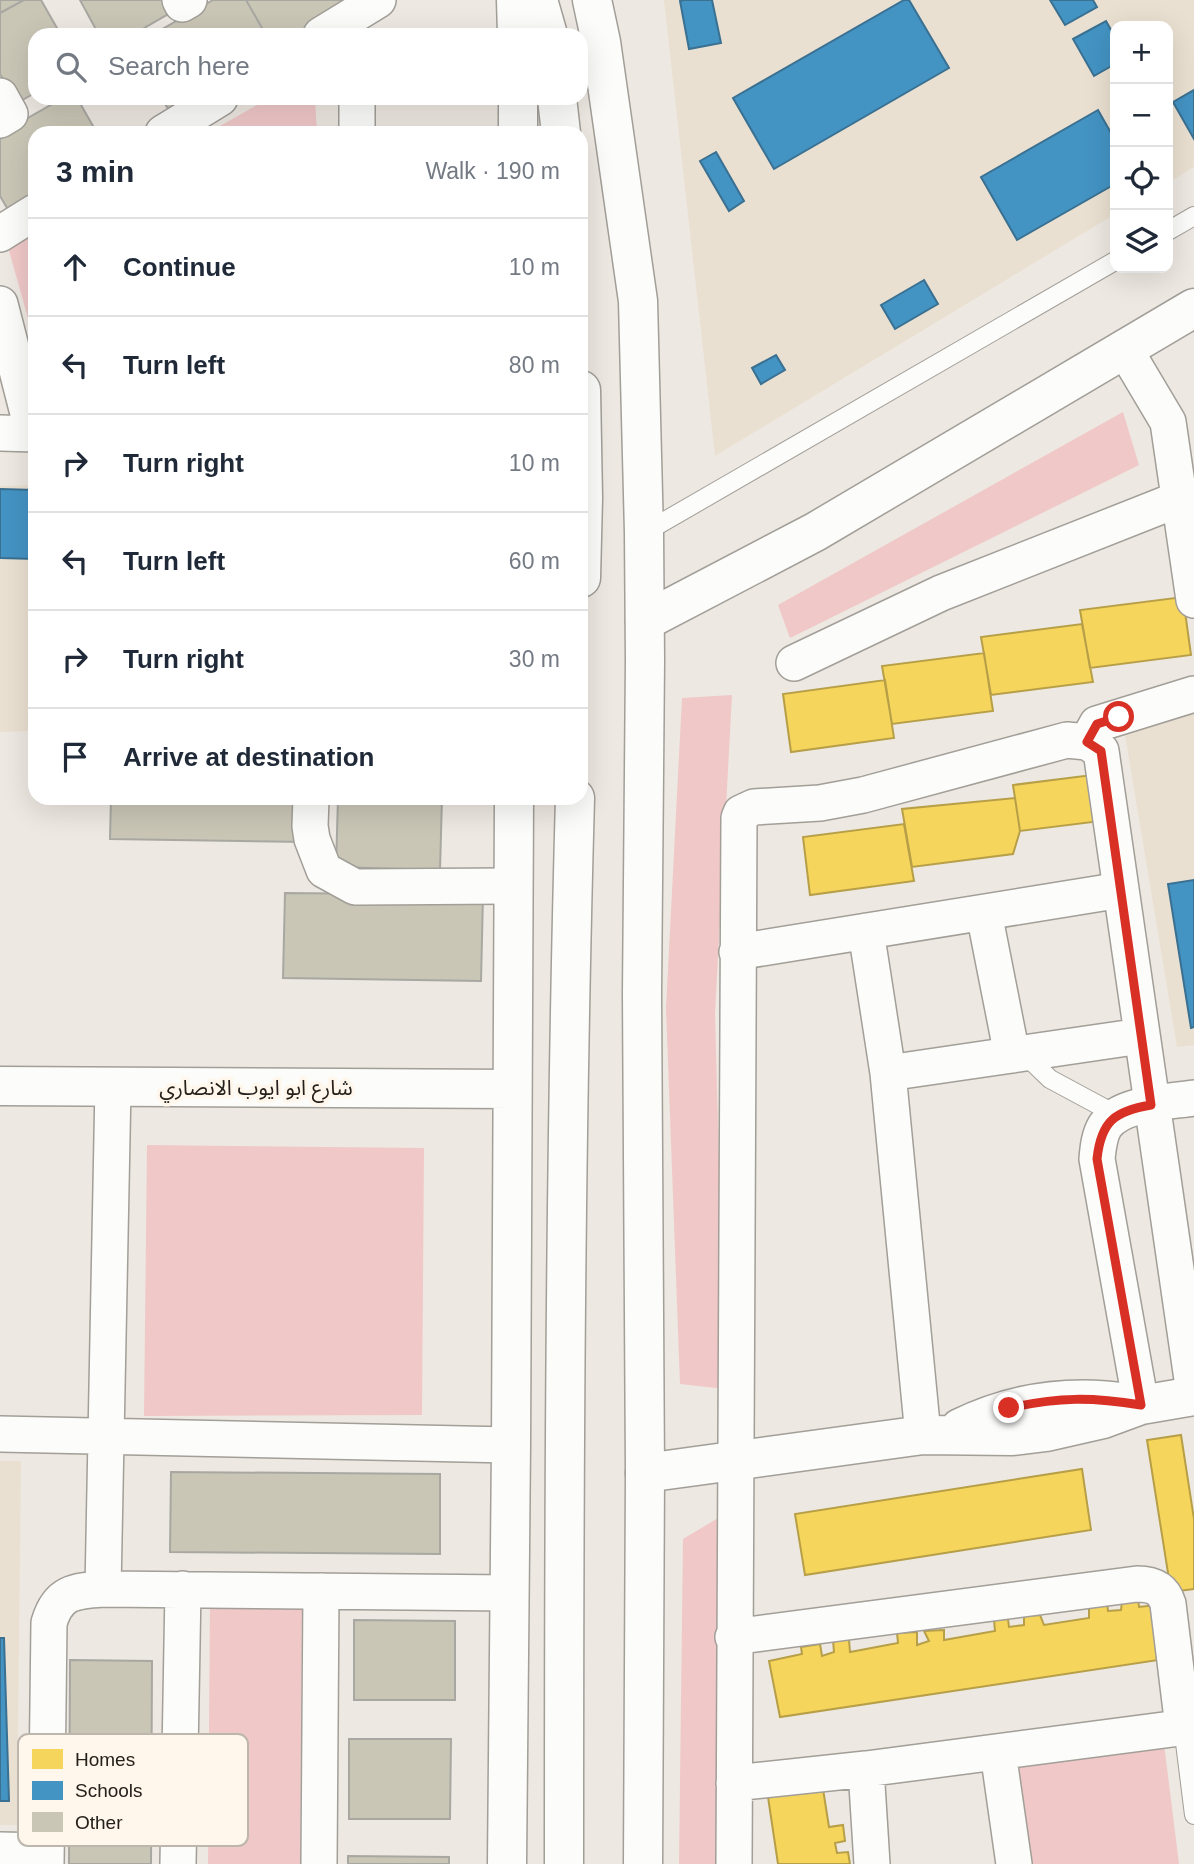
<!DOCTYPE html>
<html lang="en">
<head>
<meta charset="utf-8">
<style>
	body { margin:0; font-family:Arial,"Noto Sans Arabic",sans-serif; background:#f6f6f7; color:#1f2937 }
	.controls { position:absolute; right:21px; top:21px; display:grid; overflow:hidden; border-radius:14px; box-shadow:0 7px 28px #0002 }
	.controls button { width:63px; height:63px; display:grid; place-items:center; padding:0; border:0; border-bottom:2px solid #e0e1e3; background:#fff; color:#1f2937; font:35px sans-serif }
	.stop { position:absolute; width:21px; height:21px; margin:-16px; border:5px solid #d93025; border-radius:50%; background:#fff }
	.stop.end { background:#d93025; border-color:#fff; box-shadow:0 2px 7px #0008 }
	.list { margin:0; padding:0; list-style:none }
	h2 { display:flex; justify-content:space-between; align-items:center; height:91px; margin:0; padding:0 28px; font-size:30px }
	h2 small { font-size:23px; font-weight:400; color:#747a83 }
	.list li { display:grid; grid-template-columns:46px 1fr auto; gap:21px; align-items:center; box-sizing:border-box; height:98px; padding:0 28px; border-top:2px solid #e0e1e3 }
	.list b { display:block; font-size:26px; white-space:nowrap }
	.list em { font-size:23px; font-style:normal; color:#747a83 }
	.icon { flex:none; width:38px; height:38px; fill:none; stroke:currentColor; stroke-width:2; stroke-linecap:round; stroke-linejoin:round }
	.map { position:relative; flex:none; width:1194px; height:1864px; overflow:hidden }
	.search { position:absolute; background:#fff; box-shadow:0 7px 28px #0002; left:28px; top:28px; width:560px; height:77px; display:flex; align-items:center; gap:18px; box-sizing:border-box; padding:0 24px; border-radius:21px; color:#747a83; font-size:26px }
	.panel { position:absolute; background:#fff; box-shadow:0 7px 28px #0002; left:28px; top:126px; width:560px; height:679px; border-radius:21px }
	.map>svg:first-child { display:block }
	.built { fill:#eae0d1 }
	.green { fill:#f0c8c8 }
	.homes { fill:#f6d55c; stroke:#b79f48; stroke-width:2 }
	.schools { fill:#4393c3; stroke:#3a7091; stroke-width:2 }
	.building { fill:#c9c6b6; stroke:#a9a7a2; stroke-width:2 }
	.lines { fill:none; stroke-linecap:round; stroke-linejoin:round }
	.lane-casing { stroke:#a29e98; stroke-width:20 }
	.street-casing { stroke:#a29e98; stroke-width:38 }
	.secondary-casing { stroke:#a29e98; stroke-width:41 }
	.primary-casing { stroke:#a29e98; stroke-width:41 }
	.lane { stroke:#fcfcfa; stroke-width:18 }
	.street { stroke:#fcfcfa; stroke-width:35 }
	.secondary { stroke:#fcfcfa; stroke-width:38 }
	.primary { stroke:#fcfcfa; stroke-width:38 }
	.route { stroke:#d93025; stroke-width:9 }
	.labels { text-anchor:middle; dominant-baseline:central; stroke-width:7; stroke-linejoin:round; paint-order:stroke }
	.street-label { font-size:21px; fill:#24201b; stroke:#fff7eb }
	.key { fill:#fff7eb; stroke:#bdb6ad; stroke-width:2 }
	.key-label { font-size:19px; fill:#24201b }
</style>
</head>
<body>
<div class="map">
<svg width="1194" height="1864" viewBox="0 0 1194 1864">
	<rect width="100%" height="100%" fill="#ede8e1"/>
	<path class="built" d="M664 0H1194V167L1168 183V26H1115V214L715 456Z
		M35 485V731L0 732V486Z
		M1194 711V1045L1177 1047 1123 723Z
		M0 1461H21L17 1825H0Z"/>
	<path class="green" d="M269 98H315L317 133H208Z
		M35 232V343L8 247Z
		M1123 412 1139 465 790 638 778 605Z
		M732 695 715 1013 725 1389 680 1384 666 1008 682 698Z
		M147 1145 424 1148 422 1415 144 1416Z
		M730 1511 735 1864H679L683 1539Z
		M210 1598 302 1599 300 1864H208Z
		M1163 1736 1179 1864H1026L1012 1755Z"/>
	<path class="homes" d="M1183 597 1191 655 1090 668 1080 610Z
		M1082 624 1093 682 991 695 981 637Z
		M984 653 993 711 892 724 882 666Z
		M885 680 894 738 791 752 783 694Z
		M1092 775 1101 821 1020 831 1013 785Z
		M1015 798 1020 831 1013 854 912 867 902 809Z
		M904 824 914 881 810 895 803 837Z
		M1181 1435 1194 1519V1589L1171 1592 1147 1440Z
		M1082 1469 1091 1530 805 1575 795 1514Z
		M1138 1598 1139 1607 1156 1605 1165 1659 780 1717 769 1661 802 1654 801 1647 820 1644 822 1656 834 1652 833 1640H849L850 1652 898 1643 897 1633 917 1632V1645L929 1641 924 1631 944 1630V1640L995 1631 994 1620 1008 1619 1009 1627 1024 1625V1616L1040 1615 1044 1625 1089 1618V1605L1107 1602 1108 1611 1121 1610 1122 1601Z
		M823 1789 829 1827 843 1825 845 1841 835 1843 837 1853 848 1852 850 1864H778L768 1797Z"/>
	<path class="schools" d="M684 0H712L721 43 689 49 680 1Z
		M904 0H909L949 68 774 169 733 98Z
		M1050 0H1093L1097 7 1065 25Z
		M1106 21 1115 37V64L1094 76 1073 39Z
		M1194 90V139L1173 102Z
		M1098 110 1115 140V184L1017 240 981 177Z
		M716 152 744 201 729 211 700 161Z
		M924 280 938 304 895 329 881 305Z
		M776 355 785 370 761 384 752 368Z
		M0 489 35 490V559L0 558Z
		M1194 880V1027L1191 1028 1168 884Z
		M0 1638H4L9 1801H0Z"/>
	<path class="building" d="M0 0H24L0 13Z
		M24 0H41L61 35H35V93L17 103 0 74V13Z
		M80 0H163L170 13 132 35H99Z
		M213 0H246L266 35H152Z
		M246 0H364L302 35H266Z
		M63 98H77L97 133H35V199L10 213 0 196V134Z
		M161 98H191L169 110Z
		M111 798H309L308 842 110 839Z
		M338 798H442L440 870 336 867Z
		M285 893 483 895 481 981 283 978Z
		M171 1472 440 1474V1554L170 1552Z
		M354 1620 455 1621V1700H354Z
		M70 1660 152 1661 151 1864H69Z
		M349 1739H451L450 1819H349Z
		M348 1856 449 1857V1864H348Z"/>
	<g class="lines">
		<defs>
			<path id="lane" d="M1168 231 1194 216
				M644 533 1115 261
				M1022 1052 1050 1079 1117 1115
				M1183 1727 1194 1815"/>
			<path id="street" d="M180 0 182 4 189 0
				M321 35 378 0
				M0 96 10 114 0 120
				M163 133 220 98
				M357 133V98
				M0 234 35 212
				M0 304 33 433
				M1124 348 1168 422 1194 600
				M0 433 35 434
				M794 663 941 593 1179 499
				M1087 742 1097 724 1194 694
				M311 798 310 826 312 839 324 870 355 887 514 886
				M984 913 1012 1055
				M866 931 888 1073 923 1435
				M737 952 1121 890
				M888 1073 1141 1036
				M1141 1405 1097 1159C1098 1148 1099 1136 1105 1126 1121 1103 1168 1102 1194 1098
				M0 1434 511 1445
				M103 1589 113 1086
				M733 1637 1137 1584C1153 1584 1163 1588 1168 1604L1183 1727
				M998 1752 1014 1864
				M866 1769 872 1864
				M734 1783 866 1769 1194 1726
				M0 1850 46 1851
				M46 1864 49 1623C58 1592 74 1591 103 1589L510 1593
				M178 1864 183 1589
				M319 1864 321 1591
				M734 1864C734 1515 735 1166 739 818L741 813 754 807 820 803 863 795 1067 740 1087 742 1101 751 1194 1393"/>
			<path id="secondary" d="M516 0 517 35
				M518 98V133
				M645 621 815 532 1194 308
				M0 1086 512 1089
				M960 1428C1013 1402 1070 1394 1129 1403
				M645 1473 923 1435 1013 1436 1046 1432 1103 1419 1141 1405 1194 1396
				M507 1864 511 1445 514 798"/>
			<path id="primary" d="M538 0 548 35
				M592 0 601 42 638 301 644 533 645 661 642 994 645 1473 643 1864
				M557 98 561 133
				M581 390 583 498 581 578
				M564 1864C564 1509 565 1153 575 798"/>
		</defs>
		<use href="#lane" class="lane-casing"/>
		<use href="#street" class="street-casing"/>
		<use href="#secondary" class="secondary-casing"/>
		<use href="#primary" class="primary-casing"/>
		<use href="#lane" class="lane"/>
		<use href="#street" class="street"/>
		<use href="#secondary" class="secondary"/>
		<use href="#primary" class="primary"/>
	</g>
	<g class="lines">
		<path class="route" d="M1009 1408C1059 1397 1091 1397 1141 1405L1097 1159C1101 1121 1115 1111 1151 1105L1101 751 1087 742 1097 724 1119 717"/>
	</g>
	<g class="labels">
		<g class="street-label">
			<text x="256" y="1087">شارع ابو ايوب الانصاري</text>
		</g>
	</g>
	<rect x="18" y="1734" width="230" height="112" rx="10" class="key"/>
	<rect x="32" y="1749" width="31" height="20" fill="#f6d55c"/>
	<rect x="32" y="1781" width="31" height="19" fill="#4393c3"/>
	<rect x="32" y="1812" width="31" height="20" fill="#c9c6b6"/>
	<g class="key-label">
		<text x="75" y="1766">Homes</text>
		<text x="75" y="1797">Schools</text>
		<text x="75" y="1829">Other</text>
	</g>
</svg>
<div class="controls">
<button>+</button>
<button>−</button>
<button><svg class="icon" aria-label="locate" viewBox="0 0 24 24"><circle cx="12" cy="12" r="6"/><path d="M12 2v4M12 18v4M2 12h4M18 12h4"/></svg></button>
<button><svg class="icon" aria-label="layers" viewBox="0 0 24 24"><path d="M12 4l9 5-9 5-9-5zM3 14l9 5 9-5"/></svg></button>
</div>
<div class="stop" style="left:1119px;top:717px"></div>
<div class="stop end" style="left:1009px;top:1408px"></div>
<div class="search"><svg class="icon" aria-label="search" viewBox="0 0 24 24"><circle cx="10" cy="10" r="6"/><path d="M15 15l6 6"/></svg>Search here</div>
<section class="panel">
<h2>3 min<small>Walk · 190 m</small></h2>
<ul class="list">
<li><svg class="icon" aria-label="ahead" viewBox="0 0 24 24"><path d="M12 20V5M6 11l6-6 6 6"/></svg><div><b>Continue</b></div><em>10 m</em></li>
<li><svg class="icon" aria-label="left" viewBox="0 0 24 24"><path d="M17 20v-9H6M10 6l-5 5 5 5"/></svg><div><b>Turn left</b></div><em>80 m</em></li>
<li><svg class="icon" aria-label="right" viewBox="0 0 24 24"><path d="M7 20v-9h11M14 6l5 5-5 5"/></svg><div><b>Turn right</b></div><em>10 m</em></li>
<li><svg class="icon" aria-label="left" viewBox="0 0 24 24"><path d="M17 20v-9H6M10 6l-5 5 5 5"/></svg><div><b>Turn left</b></div><em>60 m</em></li>
<li><svg class="icon" aria-label="right" viewBox="0 0 24 24"><path d="M7 20v-9h11M14 6l5 5-5 5"/></svg><div><b>Turn right</b></div><em>30 m</em></li>
<li><svg class="icon" aria-label="arrive" viewBox="0 0 24 24"><path d="M6 21V4h12l-3 4 3 4H6"/></svg><div><b>Arrive at destination</b></div></li>
</ul>
</section>
</div>
</body>
</html>
